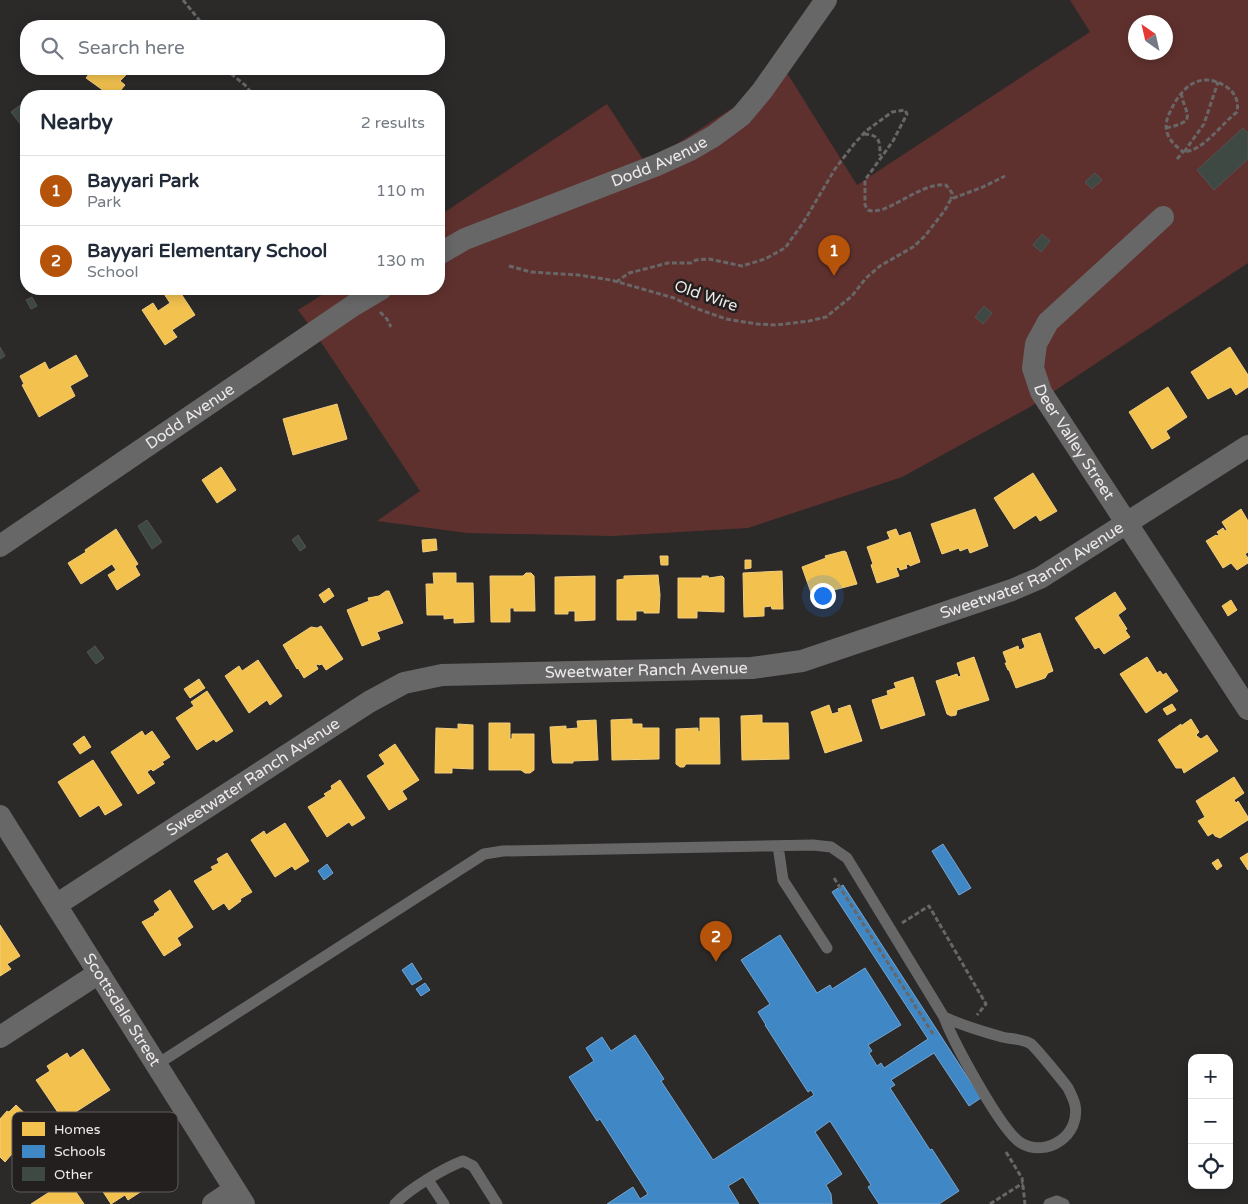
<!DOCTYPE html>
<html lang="en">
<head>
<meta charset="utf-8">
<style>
	body { margin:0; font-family:"Varela Round",sans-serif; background:#f6f6f7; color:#1f2937 }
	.controls { position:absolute; right:15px; bottom:15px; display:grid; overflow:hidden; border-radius:10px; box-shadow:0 2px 12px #0003 }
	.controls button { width:45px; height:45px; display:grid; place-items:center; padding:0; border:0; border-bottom:1px solid #e0e1e3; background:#fff; color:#1f2937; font:25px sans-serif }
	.compass { position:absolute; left:1128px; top:15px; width:45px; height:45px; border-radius:50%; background:#fff; box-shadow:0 2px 12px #0003; rotate:326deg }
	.you { position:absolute; left:822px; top:595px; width:18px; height:18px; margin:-12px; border:4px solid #fff; border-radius:50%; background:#1a73e8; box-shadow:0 0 0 8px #1a73e833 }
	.badge { display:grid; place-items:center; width:32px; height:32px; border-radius:50%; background:#b45309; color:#fff; font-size:16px; font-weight:700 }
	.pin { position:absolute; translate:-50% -41px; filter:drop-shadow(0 1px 2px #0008) }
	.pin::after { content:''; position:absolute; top:26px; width:18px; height:15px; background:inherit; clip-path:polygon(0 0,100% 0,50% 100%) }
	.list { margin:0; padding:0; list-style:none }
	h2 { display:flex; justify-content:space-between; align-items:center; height:65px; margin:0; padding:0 20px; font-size:21px }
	h2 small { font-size:16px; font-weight:400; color:#747a83 }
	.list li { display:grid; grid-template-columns:32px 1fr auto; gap:15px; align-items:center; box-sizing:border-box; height:70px; padding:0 20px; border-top:1px solid #e0e1e3 }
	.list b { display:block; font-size:19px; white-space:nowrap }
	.list p { margin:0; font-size:16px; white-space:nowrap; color:#747a83 }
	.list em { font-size:16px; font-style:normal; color:#747a83 }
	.icon { flex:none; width:28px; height:28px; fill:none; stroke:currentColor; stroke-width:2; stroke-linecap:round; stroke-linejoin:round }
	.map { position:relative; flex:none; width:1248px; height:1204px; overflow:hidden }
	.search { position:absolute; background:#fff; box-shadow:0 2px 12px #0003; left:20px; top:20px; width:425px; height:55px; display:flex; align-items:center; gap:12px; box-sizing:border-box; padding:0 18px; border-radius:20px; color:#747a83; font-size:19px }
	.panel { position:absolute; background:#fff; box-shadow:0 2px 12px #0003; left:20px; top:90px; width:425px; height:205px; border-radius:20px }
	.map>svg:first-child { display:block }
	.green { fill:#5f312e; fill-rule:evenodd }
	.homes { fill:#f2c14e; stroke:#f1cd7d }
	.schools { fill:#3f88c5; stroke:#74a5d0 }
	.building { fill:#3f4944; stroke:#535352 }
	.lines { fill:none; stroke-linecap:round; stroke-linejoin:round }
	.path { stroke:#686666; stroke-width:3; stroke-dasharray:5 2.5; stroke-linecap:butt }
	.lane { stroke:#686767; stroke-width:11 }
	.street { stroke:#686767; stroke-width:22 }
	.labels { text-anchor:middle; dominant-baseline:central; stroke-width:5; stroke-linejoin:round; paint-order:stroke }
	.street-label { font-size:16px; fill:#eeeaea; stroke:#231f1e }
	.key { fill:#231f1e; stroke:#605c5b; stroke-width:1 }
	.key-label { font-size:14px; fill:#eeeaea }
</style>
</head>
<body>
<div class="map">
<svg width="1248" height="1204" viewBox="0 0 1248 1204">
	<rect width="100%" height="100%" fill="#2c2929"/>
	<path class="green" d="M1070 0H1248V263L1030 407 902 477 748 528 612 536 467 533 377 521 420 491 317 336 298 310 331 289H439V216L607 104 646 164 787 73 857 185 1090 32ZM1136 22H1166V52H1136Z"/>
	<path class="homes" d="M83 69H132L120 81 125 85 116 96H111L86 78 89 74Z
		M161 289H178L195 315 172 330 177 337 165 345 142 310 153 303 158 311 170 303Z
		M1230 347 1248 375V387L1236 395 1231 387 1208 399 1191 372Z
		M76 355 88 376 70 386 75 396 39 417 22 385 24 384 20 376 45 362 49 370Z
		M1168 387 1187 417 1166 431 1170 438 1152 449 1129 412Z
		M337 404 347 439 293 455 283 419Z
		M221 467 236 490 217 503 202 480Z
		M1033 473 1057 511 1040 521 1036 515 1014 529 994 498Z
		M975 509 988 546 970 553 968 548 960 551 959 548 942 554 931 524Z
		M1241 509 1248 521V552L1245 554 1248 558V563L1237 570 1231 563 1223 568 1206 541 1216 535 1217 536 1219 535 1217 532 1223 528 1225 531 1227 530 1222 522Z
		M116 529 138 564 135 566 140 575 117 590 108 575 116 570 112 564 81 584 68 563 86 552 85 550Z
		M896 529 899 536 910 532 920 562 910 566 909 564 906 565 907 568 900 570 899 567 896 568 899 576 877 583 871 565 873 564 867 547 890 539 887 532Z
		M436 539 437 550 423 552 422 540Z
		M844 551 846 552 857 584 830 591 833 598 815 604 802 567 826 558 825 556Z
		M660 556H668V565H661Z
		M745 560H751V568L745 569Z
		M782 571 783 609H772L771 606 764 607V616L744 617 743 573Z
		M433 573H456V583H473L474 622 454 623V618L444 619V615H427L426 584H434Z
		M526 573H531L534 576 535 611H514V608H510V622H491L490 576H523Z
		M658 575 660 595 659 613H644V611H636V620H617V580L624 579V576Z
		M595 576V620L575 621V611H568V614H555V577Z
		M702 576H708L709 578 722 576 724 578V612L697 611V618H678V578H702Z
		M329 588 334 596 324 603 319 595Z
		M386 591H389L403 623 377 632 380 639 362 646 347 610 369 601 368 598 379 596Z
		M1115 592 1126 609 1118 615 1127 629 1125 630 1130 637 1104 654 1099 647 1095 649 1075 618Z
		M1231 600 1237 610 1228 616 1222 606Z
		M321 626 343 659 326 670 322 664 319 665 318 664 316 665 318 669 304 678 298 668 297 669 283 645 311 627 317 628Z
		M1040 633 1053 671 1048 673 1045 678 1016 688 1009 670H1008L1005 663H1007L1003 652 1018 646 1019 650 1022 649 1025 647 1022 639Z
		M974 657 989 700 957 710 956 715 951 716 947 714 936 681 957 674 958 677 961 676 957 663Z
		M1147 657 1157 673 1160 671 1163 675 1166 673 1178 691 1146 713 1120 674Z
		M258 660 282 696 270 705 267 700 249 713 225 676 239 666 242 671Z
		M913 677 925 715 881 729 872 700 888 695 887 691 896 688 894 683Z
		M199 679 205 688 190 698 184 689Z
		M207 691 233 731 216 742 214 739 197 750 176 718 194 706 191 702Z
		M1172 704 1176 710 1167 715 1163 709Z
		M829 705 832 714 839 712 838 709 850 705 862 741 825 753 811 712Z
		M762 715V723H788L789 759 742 760 741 716Z
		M700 718H719L720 764H686L684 767H680L676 764V729L698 728V731L700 732Z
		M632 719V724H642V728H659V759L612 760 611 720Z
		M1191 719 1199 732 1196 735 1198 737 1201 739 1207 735 1218 751 1184 773 1182 768H1176L1158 740 1181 724V726Z
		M596 720 598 760 573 761V763H553L552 760 550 727 566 726V729L578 728 577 721Z
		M489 723H510V739H512V734H534V770L530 773H525L521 770H489Z
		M458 724 473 725V769L452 768V773H435L436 728 458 729Z
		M142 731 145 736 152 731 170 757 162 762 164 764 153 771 151 769 147 772 155 783 138 794 111 752Z
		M84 736 91 747 80 754 73 744Z
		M395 744 419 780 402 791 407 799 389 810 367 776 385 764 379 755Z
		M93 760 122 805 105 815 99 805 80 817 58 782Z
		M1234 777 1244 793 1234 800 1236 803 1238 801 1248 817V820L1220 838 1215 836 1213 833 1208 836 1198 821 1205 817 1196 801Z
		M340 780 365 818 352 826 349 822 327 837 308 807 326 796 324 794 332 789 331 786Z
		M285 823 309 861 295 870 292 866 275 877 251 840 264 831 266 835Z
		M227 853 252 892 240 899 241 901 229 910 224 903 213 910 194 881 213 870 211 867 219 863 217 859Z
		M1248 853V870L1240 858Z
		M1218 859 1222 866 1217 870 1212 863Z
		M170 890 193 927 177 938 181 945 164 956 142 922 155 915 154 914 160 910 154 901Z
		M0 925 20 956 7 964 11 969 0 976Z
		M83 1049 110 1090 63 1120 36 1080 50 1071 47 1066 67 1053 70 1058Z
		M16 1105 37 1125 5 1162 0 1157V1119L7 1111 9 1112Z
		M132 1134 159 1174 145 1182 148 1187 128 1200 125 1195 111 1204 85 1164Z
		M68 1180 84 1204H31Z"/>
	<path class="schools" d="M943 844 971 888 959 895 932 851Z
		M327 864 333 873 324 880 318 871Z
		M843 885 981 1098 969 1106 934 1053 891 1080 895 1085 890 1088 930 1150 932 1149 959 1191 939 1204H879L868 1187 871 1185 830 1121 815 1132 842 1174 826 1185 831 1194 832 1204H760L743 1177 728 1186 739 1204H607L633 1187 640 1199 648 1194 600 1119 597 1121 569 1077 594 1061 586 1048 602 1037 611 1051 635 1035 664 1079 661 1081 713 1160 814 1095 811 1090 808 1092 765 1025H766L758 1012 770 1004 741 960 780 935 817 993 830 985 832 989 865 968 901 1025 868 1045 872 1051 869 1053 877 1066 881 1063 884 1068 928 1039 832 892Z
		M412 963 422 979 412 985 402 970Z
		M425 983 430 990 421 996 416 989Z"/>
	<path class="building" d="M23 103 26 108V127L24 129 11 112Z
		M1243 128 1248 133V159L1214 190 1197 170Z
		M1095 173 1102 180 1092 189 1085 182Z
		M1042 234 1050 241 1041 252 1033 245Z
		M32 297 37 306 31 309 26 300Z
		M984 306 992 313 983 324 975 317Z
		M0 347 5 356 0 359Z
		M147 520 162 542 152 549 138 526Z
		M298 535 306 547 300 551 292 540Z
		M95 646 104 658 96 664 87 652Z"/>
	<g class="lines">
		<path class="path" d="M183 0 204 26
			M225 69 245 85 254 96
			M1166 128C1200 121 1184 114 1181 92
			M864 134C880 135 880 141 880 156
			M1184 152 1204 124 1218 82
			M1177 159 1183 152C1178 147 1171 143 1168 135 1164 126 1167 118 1171 110 1182 86 1201 71 1225 86 1235 92 1239 101 1237 112 1221 124 1204 151 1183 152
			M509 266 531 272 578 275 611 280 674 298 695 308 726 319 757 324 777 325 809 321 826 317 852 296 866 278 880 266 913 247 925 236 945 210 951 199 983 187 1005 176
			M616 282 629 273 668 263H691L696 260 709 259 742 266 765 259 785 248 803 223 835 169 854 144 866 131 892 112 905 110 907 114 893 141 865 180V205L868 210C887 217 919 182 946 185L952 193 951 199
			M380 312 387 319 391 327
			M834 878 933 1034
			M902 923 929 906 986 1004 977 1015
			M1006 1152 1022 1178 1025 1204
			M990 1204 1023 1183"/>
		<path class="lane" d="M778 846 783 880 827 948
			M156 1065 470 863 484 854 503 851 813 845 831 847 847 858 944 1017C953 1041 1001 1131 1021 1143 1047 1158 1081 1135 1075 1105 1074 1100 1070 1092 1068 1088 1063 1081 1036 1048 1031 1044 1024 1039 1010 1039 1002 1037 981 1031 963 1026 944 1017
			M428 1180 444 1204
			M395 1204C409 1189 444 1168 463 1161L473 1166 497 1204
			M1049 1204 1057 1201 1064 1204"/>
		<g class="street">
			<path id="s1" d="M1163 217 1048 322 1036 344 1033 368 1041 392 1248 709"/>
			<path id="s2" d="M439 254 465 239 657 165 690 150 714 136 741 116 762 91 826 0"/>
			<path id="s3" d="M0 546 354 305 381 289"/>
			<path id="s4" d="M0 816 244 1204"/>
			<path id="s5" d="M56 905 369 702 404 683 442 675 752 668 802 661 1012 590 1040 578 1248 446"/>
			<path d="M0 1037 99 973"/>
			<path d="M213 1204 234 1190"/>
		</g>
	</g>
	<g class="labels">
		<g class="street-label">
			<text stroke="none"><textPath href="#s2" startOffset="239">Dodd Avenue</textPath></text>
			<text transform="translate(706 296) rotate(19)">Old Wire</text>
			<text stroke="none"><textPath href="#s3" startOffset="230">Dodd Avenue</textPath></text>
			<text stroke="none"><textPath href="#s1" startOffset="290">Deer Valley Street</textPath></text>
			<text stroke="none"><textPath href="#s5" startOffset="1060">Sweetwater Ranch Avenue</textPath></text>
			<text stroke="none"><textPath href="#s5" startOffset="656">Sweetwater Ranch Avenue</textPath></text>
			<text stroke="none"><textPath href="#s5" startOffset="235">Sweetwater Ranch Avenue</textPath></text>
			<text stroke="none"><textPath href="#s4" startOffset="229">Scottsdale Street</textPath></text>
		</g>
	</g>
	<rect x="12" y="1112" width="166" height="80" rx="8" class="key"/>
	<rect x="22" y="1122" width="23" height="14" fill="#f2c14e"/>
	<rect x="22" y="1145" width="23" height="13" fill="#3f88c5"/>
	<rect x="22" y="1167" width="23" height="14" fill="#3f4944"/>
	<g class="key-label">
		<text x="54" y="1134">Homes</text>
		<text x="54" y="1156">Schools</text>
		<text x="54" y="1179">Other</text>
	</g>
</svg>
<div class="controls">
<button>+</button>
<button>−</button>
<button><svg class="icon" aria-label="locate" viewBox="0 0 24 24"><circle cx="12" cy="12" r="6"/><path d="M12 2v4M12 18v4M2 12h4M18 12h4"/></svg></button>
</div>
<svg class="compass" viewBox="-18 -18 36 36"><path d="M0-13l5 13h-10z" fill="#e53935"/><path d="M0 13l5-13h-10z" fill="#747a83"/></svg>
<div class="you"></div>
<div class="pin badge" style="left:834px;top:276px">1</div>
<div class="pin badge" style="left:716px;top:962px">2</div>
<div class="search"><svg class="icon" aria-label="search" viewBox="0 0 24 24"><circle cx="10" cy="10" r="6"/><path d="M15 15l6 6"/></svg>Search here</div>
<section class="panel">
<h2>Nearby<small>2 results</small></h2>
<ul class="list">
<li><span class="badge">1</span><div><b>Bayyari Park</b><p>Park</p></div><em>110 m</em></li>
<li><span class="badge">2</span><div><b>Bayyari Elementary School</b><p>School</p></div><em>130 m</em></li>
</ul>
</section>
</div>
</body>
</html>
